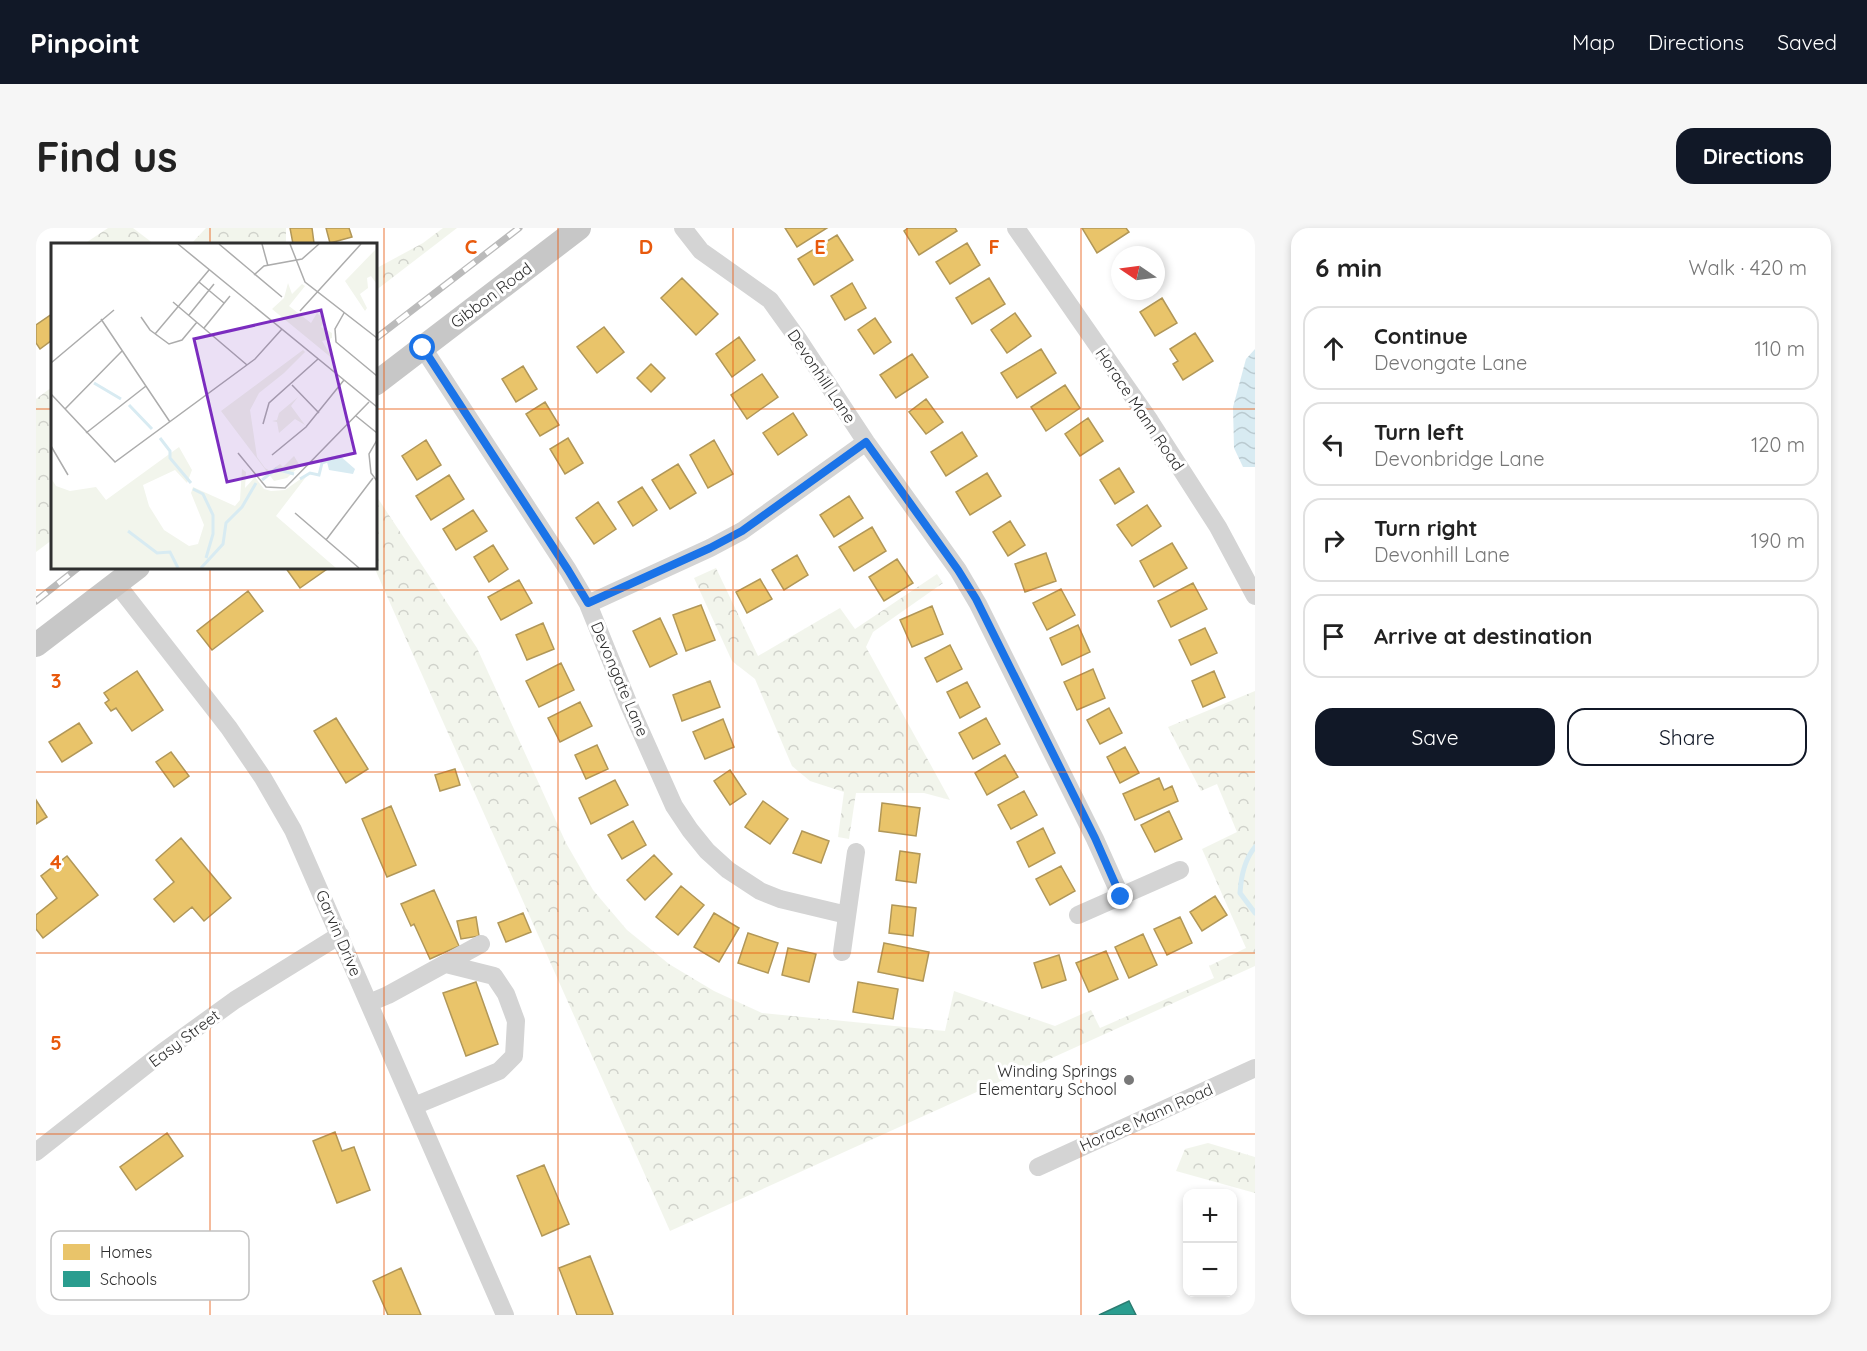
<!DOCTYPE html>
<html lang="en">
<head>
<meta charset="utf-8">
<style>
	body { margin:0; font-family:Quicksand,sans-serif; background:#f6f6f6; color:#222 }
	.controls { position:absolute; right:18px; bottom:18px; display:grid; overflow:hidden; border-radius:12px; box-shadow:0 3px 9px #0003 }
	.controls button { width:54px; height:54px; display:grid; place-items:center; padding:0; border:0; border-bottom:2px solid #e0e0e0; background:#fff; color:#222; font:30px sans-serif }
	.compass { position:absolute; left:1075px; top:18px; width:54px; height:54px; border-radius:50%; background:#fff; box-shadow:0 3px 9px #0003; rotate:283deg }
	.stop { position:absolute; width:18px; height:18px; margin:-14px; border:4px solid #1a73e8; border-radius:50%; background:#fff }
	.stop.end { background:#1a73e8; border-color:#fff; box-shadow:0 2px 6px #0008 }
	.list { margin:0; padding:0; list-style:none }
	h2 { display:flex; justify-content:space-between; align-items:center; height:78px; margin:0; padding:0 24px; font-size:26px }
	h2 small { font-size:20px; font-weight:400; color:#767676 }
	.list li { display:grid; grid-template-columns:39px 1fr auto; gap:18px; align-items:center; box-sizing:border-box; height:84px; margin:0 12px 12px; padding:0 12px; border:2px solid #e0e0e0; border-radius:18px }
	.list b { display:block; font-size:22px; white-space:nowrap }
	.list p { margin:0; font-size:20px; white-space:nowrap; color:#767676 }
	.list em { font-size:20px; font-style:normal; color:#767676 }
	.actions { display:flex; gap:12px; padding:18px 24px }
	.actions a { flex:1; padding:14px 0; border:2px solid #111827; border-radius:18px; text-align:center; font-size:21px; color:#111827 }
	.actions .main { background:#111827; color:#fff }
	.icon { flex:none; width:33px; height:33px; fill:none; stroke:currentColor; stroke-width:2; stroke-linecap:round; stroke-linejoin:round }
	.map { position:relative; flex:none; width:1219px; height:1087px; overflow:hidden; border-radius:18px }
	header { display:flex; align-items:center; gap:36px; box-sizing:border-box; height:84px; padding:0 30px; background:#111827; color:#fff }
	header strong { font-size:28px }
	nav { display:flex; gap:33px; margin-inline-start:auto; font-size:21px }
	.intro { display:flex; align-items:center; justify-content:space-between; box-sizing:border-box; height:144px; padding:0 36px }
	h1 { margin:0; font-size:42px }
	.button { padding:15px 27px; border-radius:18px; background:#111827; color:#fff; font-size:21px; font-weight:700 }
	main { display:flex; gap:36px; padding:0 36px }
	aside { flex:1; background:#fff; border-radius:18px; box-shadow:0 3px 9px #0003 }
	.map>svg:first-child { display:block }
	.forest { fill:url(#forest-crowns) }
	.water { fill:url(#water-waves) }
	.homes { fill:#e9c46a; stroke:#b19758; stroke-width:1.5 }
	.schools { fill:#2a9d8f; stroke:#2c7c72; stroke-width:1.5 }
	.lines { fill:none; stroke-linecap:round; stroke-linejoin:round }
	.stream { stroke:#d8ebf2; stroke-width:5 }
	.minor { stroke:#d4d4d4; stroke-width:18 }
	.major { stroke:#c7c7c7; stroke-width:24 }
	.rail-casing { stroke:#bbb; stroke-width:7 }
	.rail { stroke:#fff; stroke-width:4.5; stroke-dasharray:14; stroke-linecap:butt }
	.route { stroke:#1a73e8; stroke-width:8 }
	.grid { fill:none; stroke:#e8590c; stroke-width:1.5; stroke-opacity:0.55 }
	.poi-dot { fill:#787878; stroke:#fff; stroke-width:2 }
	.labels { text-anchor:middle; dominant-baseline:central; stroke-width:6; stroke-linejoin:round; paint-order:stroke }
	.street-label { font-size:16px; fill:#2f2f2f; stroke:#fff }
	.poi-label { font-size:16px; fill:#2f2f2f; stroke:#fff; text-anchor:end }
	.inset-river { fill:none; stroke:#d8ebf2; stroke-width:3 }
	.inset-road { fill:none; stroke:#acacac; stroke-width:1.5 }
	.view { fill:#7b2cbf; fill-opacity:0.15; stroke:#7b2cbf; stroke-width:3 }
	.inset-edge { fill:none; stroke:#2f2f2f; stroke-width:3 }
	.key { fill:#fff; stroke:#c1c1c1; stroke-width:1.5 }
	.key-label { font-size:16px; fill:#2f2f2f }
	.grid-label { font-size:20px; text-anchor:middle; font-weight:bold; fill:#e8590c; stroke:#fff; stroke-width:6; stroke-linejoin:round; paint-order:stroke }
</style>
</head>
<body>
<header>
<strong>Pinpoint</strong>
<nav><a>Map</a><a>Directions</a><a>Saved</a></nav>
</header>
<div class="intro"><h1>Find us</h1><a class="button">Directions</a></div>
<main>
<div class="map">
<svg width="1219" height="1087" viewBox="0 0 1219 1087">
	<defs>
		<pattern id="forest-crowns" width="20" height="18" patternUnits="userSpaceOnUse" patternTransform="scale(1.5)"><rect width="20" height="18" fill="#f2f5ec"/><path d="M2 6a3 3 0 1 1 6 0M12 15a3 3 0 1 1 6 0" fill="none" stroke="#d0d2cb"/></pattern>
		<pattern id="water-waves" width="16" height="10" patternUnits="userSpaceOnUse" patternTransform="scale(1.5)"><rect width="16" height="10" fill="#d8ebf2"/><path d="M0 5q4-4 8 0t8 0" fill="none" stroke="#bacad0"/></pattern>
	</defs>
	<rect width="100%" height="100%" fill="#fff"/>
	<path class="forest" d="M72 0H97L118 16H48Z
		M170 0H250V16H155Z
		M407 0H421L339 63V41L387 15Z
		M16 159V312L0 324V171Z
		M339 266 441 420 530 615 557 662 591 702 633 736 678 763 726 785 909 803 918 763 1019 798 1055 782 1064 800 1178 750 1173 738 1210 720 1166 621 1201 604 1181 556 1165 563 1132 499 1219 463V738L634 1003 338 339H339Z
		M680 340 722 428 804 380 819 401 901 346 907 355 837 404 830 419 914 572 888 565H820L813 611 802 609 808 564 774 553 756 538 719 451 696 433 658 350Z
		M1172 915 1219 929V965L1140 943 1149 921Z"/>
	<path class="water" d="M1219 121V239H1207L1198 220 1197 179 1210 131Z"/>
	<path class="homes" d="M254 0H276L278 15 257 16Z
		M290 0H313L316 9 294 15Z
		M749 0H791L761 19Z
		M872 0H919L921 3 883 27 868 3Z
		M1046 0H1090L1093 4 1061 25Z
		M801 7 817 32 778 57 762 31Z
		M931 15 944 37 914 56 900 34Z
		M646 50 682 86 660 107 625 70Z
		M953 50 969 76 936 96 920 70Z
		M816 55 830 80 809 92 795 68Z
		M1126 70 1141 95 1119 108 1104 84Z
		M979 85 995 108 971 125 955 102Z
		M16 86V112L4 121 0 115V97Z
		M839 90 855 114 838 126 822 102Z
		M568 99 588 124 561 145 541 119Z
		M1159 105 1177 133 1147 152 1137 136 1142 133 1134 121Z
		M703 109 719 132 696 149 680 126Z
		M1005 121 1020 145 981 170 965 145Z
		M876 126 892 149 860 170 844 147Z
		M615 136 629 150 615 164 601 150Z
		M487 138 501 161 480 174 466 151Z
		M726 146 742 169 711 191 695 167Z
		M1029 157 1044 180 1010 203 995 179Z
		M890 171 907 194 890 206 873 184Z
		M509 174 523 197 504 208 490 186Z
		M757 185 771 207 742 227 727 205Z
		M1052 190 1067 213 1044 228 1029 206Z
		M926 204 941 228 910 248 895 224Z
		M532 210 547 235 529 246 514 221Z
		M390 212 405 237 381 252 366 228Z
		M678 212 697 246 672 260 654 227Z
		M642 236 660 265 634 281 616 252Z
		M1083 240 1098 264 1079 276 1064 252Z
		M951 245 965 268 934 287 920 264Z
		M413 247 428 271 395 292 380 268Z
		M606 259 621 282 597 298 582 274Z
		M813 268 827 290 798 309 784 287Z
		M562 274 580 301 558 316 540 290Z
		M1111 277 1125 298 1096 318 1081 297Z
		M437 282 451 303 420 322 407 301Z
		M974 293 989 317 972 328 957 304Z
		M836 299 850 323 818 343 803 319Z
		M1136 315 1151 340 1118 359 1104 333Z
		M457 317 472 341 453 354 438 329Z
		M1010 325 1020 353 989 364 979 336Z
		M761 327 772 347 748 362 736 342Z
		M861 331 877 355 848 373 833 349Z
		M249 339H294L264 360Z
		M724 351 736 371 711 385 700 364Z
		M483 352 496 375 465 392 452 369Z
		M1157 355 1171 381 1135 399 1122 373Z
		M1025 361 1039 387 1011 402 997 375Z
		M212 363 227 383 176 422 161 403Z
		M665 377 679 412 650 423 637 387Z
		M896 378 907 406 876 419 864 392Z
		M624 390 641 426 614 439 597 403Z
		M507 395 518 421 491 432 480 407Z
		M1042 397 1054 424 1026 437 1014 410Z
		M1169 400 1181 425 1155 437 1143 412Z
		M914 417 926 441 901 454 889 430Z
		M525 435 538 462 503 479 490 453Z
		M1057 441 1069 470 1041 482 1028 454Z
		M101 443 127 482 96 503 80 480 75 483 69 475 73 472 68 465Z
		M1178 443 1189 469 1167 479 1156 453Z
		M674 453 684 479 646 493 637 467Z
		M931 454 944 479 924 490 911 464Z
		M544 474 556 498 524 514 512 490Z
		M1073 480 1086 505 1064 516 1051 492Z
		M300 490 332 541 310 555 278 503Z
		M950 490 964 516 937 531 923 505Z
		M687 491 698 519 669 531 657 504Z
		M43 495 56 515 26 534 13 514Z
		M561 517 572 541 550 551 539 527Z
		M1089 519 1103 545 1084 555 1071 529Z
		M135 524 153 548 138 559 120 534Z
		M969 527 982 549 951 567 939 545Z
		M419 541 424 557 404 563 399 547Z
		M694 542 710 566 694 577 678 553Z
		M1123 550 1128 562 1136 558 1142 573 1099 592 1087 566Z
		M579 552 592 577 555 596 543 570Z
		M988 563 1001 587 975 601 962 577Z
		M0 572 11 589 0 596Z
		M727 573 752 591 734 616 709 599Z
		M846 575 884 580 880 608 843 603Z
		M355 578 380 637 351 649 326 591Z
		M1133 583 1146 611 1119 624 1105 597Z
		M597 593 610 617 586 631 572 607Z
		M1007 600 1019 625 993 639 981 614Z
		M766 603 793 613 785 635 757 625Z
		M145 610 195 670 168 693 156 679 138 694 118 671 138 654 120 632Z
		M864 623 884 626 880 655 860 652Z
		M618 627 636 646 609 672 591 652Z
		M31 628 62 667 7 710 0 701V687L21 670 5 648Z
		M1025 638 1039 663 1014 677 1000 651Z
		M645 658 668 677 642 707 620 689Z
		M398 662 423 718 394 731 378 696 375 698 365 676Z
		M1179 668 1191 687 1166 703 1154 684Z
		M856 677 880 680 877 708 853 705Z
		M487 685 495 704 470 714 462 695Z
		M678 685 703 700 683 734 658 719Z
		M440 689 443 708 425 711 421 693Z
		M1144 689 1156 715 1131 727 1118 701Z
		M712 705 742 715 732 745 702 735Z
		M1107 706 1121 737 1093 750 1079 719Z
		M848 715 893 724 887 753 842 744Z
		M752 720 780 726 773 754 746 747Z
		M1070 723 1082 751 1053 764 1040 735Z
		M1023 727 1030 752 1006 760 998 735Z
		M440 754 462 816 430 828 407 765Z
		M822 754 862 761 857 791 817 784Z
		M299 904 306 923 318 919 334 962 301 975 277 913Z
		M131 905 147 928 100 962 84 939Z
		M508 937 533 996 506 1008 481 948Z
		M554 1028 577 1086 575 1087H541L523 1040Z
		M365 1040 385 1087H352L337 1053Z"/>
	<path class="schools" d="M1093 1073 1100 1087H1063Z"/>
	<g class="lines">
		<path class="stream" d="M1219 619C1208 632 1205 648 1204 665L1219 685"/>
		<path class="minor" d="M647 0 665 23 734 72 762 111 830 214 922 342 942 376 1059 611 1085 669
			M980 0 1114 193 1182 299 1219 368
			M387 120 532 342 552 376 593 477 638 578 654 602 671 623 692 642 724 663 744 671 811 687
			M80 355 193 500 227 550 257 602 469 1087
			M552 376 674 320 706 303 830 214
			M1042 687 1144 642
			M806 724 820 624
			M333 775 352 767 445 716
			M378 878 463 843 478 828 480 793 470 766 458 748 410 736
			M0 924 127 824 199 772 304 707
			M1002 939 1219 840"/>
		<path class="major" d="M339 156 543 0
			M0 417 102 339"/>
		<defs>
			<path id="rail" d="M339 111 483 0
				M0 373 43 339"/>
		</defs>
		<use href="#rail" class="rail-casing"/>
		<use href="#rail" class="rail"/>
	</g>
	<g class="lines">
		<path class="route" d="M387 120 532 342 552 375 674 320 706 303 830 214 922 342 940 371 1059 610 1085 669"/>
	</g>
	<path class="grid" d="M174 0V16M348 0V1087M522 0V1087M697 0V1087M871 0V1087M1045 0V1087M0 181H16M339 181H1219M174 339V1087M0 362H1219M0 544H1219M0 725H1219M0 906H1219"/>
	<circle class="poi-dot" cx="1093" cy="852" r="6"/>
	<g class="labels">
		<g class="street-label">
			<text transform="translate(455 67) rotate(-37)">Gibbon Road</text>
			<text transform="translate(786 148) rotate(56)">Devonhill Lane</text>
			<text transform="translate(1104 181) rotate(56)">Horace Mann Road</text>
			<text transform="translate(584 451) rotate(67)">Devongate Lane</text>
			<text transform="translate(303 705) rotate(67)">Garvin Drive</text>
			<text transform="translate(148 810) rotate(-37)">Easy Street</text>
			<text transform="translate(1110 889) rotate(-24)">Horace Mann Road</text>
		</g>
		<g class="poi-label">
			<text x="1081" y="843">Winding Springs<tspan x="1081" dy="18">Elementary School</tspan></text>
		</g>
	</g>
	<g transform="translate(15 15)">
		<rect width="326" height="326" fill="#fff"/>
		<path d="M325 6V40L320 33 316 35 317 45 309 51 316 65 314 68 294 38ZM237 40 241 51 251 41 254 43 238 63 260 80 266 70 274 77 270 84 281 90V95L271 98 282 116 221 66 233 55ZM252 107 254 109 233 130 208 150 199 167 206 214 214 225 219 228 229 221 232 224 243 213 249 223 236 235 223 238 170 168ZM247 154 240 163 254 182 244 176 228 190 226 179 221 178 226 177 228 170ZM128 204 141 227 136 240 124 227 92 242 98 263 113 287 138 303 147 301 153 282 140 250 142 244 184 263 189 257 191 226 195 229 194 245 204 234 213 246 220 248 234 247 258 230 225 273 285 325H0V235L5 243 19 248 45 244 55 257Z" fill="#f2f5ec"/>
		<path d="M288 212 304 226 302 231 278 227 275 215Z" fill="#d8ebf2"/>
		<path class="inset-river" d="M43 140 70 156M78 162 101 186M109 195 119 208V215L140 240M249 236 259 230 268 232 271 220 276 218M211 237 225 226 243 231M142 246 152 251 162 272V291L155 315M77 288 106 310 119 309 127 325M150 325 172 301 175 280 191 264 205 240"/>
		<path class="inset-road" d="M127 1 326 164M168 1 231 54M211 1 217 23M239 1 254 39 326 95M203 32 213 23 251 16 268 1M148 39 173 60M122 59 196 122M249 68 310 1M293 70 284 86 285 99 326 133M138 72 163 41M90 74 99 87 118 101 131 97 146 79M50 76 119 179M153 85 179 53M104 91 158 27M0 120 63 67M241 142 268 170M0 151 64 219 204 116 231 86M14 166 71 108M305 173 326 190M212 181 218 160 267 116M35 190 95 143M326 197 318 211 320 230 326 238M0 203 17 232M187 210 215 244 234 245 318 159M221 212 255 184 293 137M244 270 308 325M275 297 322 235"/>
		<path class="view" d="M270 67 304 210 176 239 143 96Z"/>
		<rect width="326" height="326" class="inset-edge"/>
	</g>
	<rect x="15" y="1003" width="198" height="69" rx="9" class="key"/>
	<rect x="27" y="1016" width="27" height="16" fill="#e9c46a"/>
	<rect x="27" y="1043" width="27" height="16" fill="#2a9d8f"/>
	<g class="key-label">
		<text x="64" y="1030">Homes</text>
		<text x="64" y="1057">Schools</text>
	</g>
	<g class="grid-label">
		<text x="435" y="26">C</text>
		<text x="610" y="26">D</text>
		<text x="784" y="26">E</text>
		<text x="958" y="26">F</text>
		<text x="20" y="460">3</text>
		<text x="20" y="641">4</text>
		<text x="20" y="822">5</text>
	</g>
</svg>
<div class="controls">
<button>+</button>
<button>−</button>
</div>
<svg class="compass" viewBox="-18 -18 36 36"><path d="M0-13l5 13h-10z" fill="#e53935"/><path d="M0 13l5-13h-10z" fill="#767676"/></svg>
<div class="stop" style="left:387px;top:120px"></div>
<div class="stop end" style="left:1085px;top:669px"></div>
</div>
<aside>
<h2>6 min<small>Walk · 420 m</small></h2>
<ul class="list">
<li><svg class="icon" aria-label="ahead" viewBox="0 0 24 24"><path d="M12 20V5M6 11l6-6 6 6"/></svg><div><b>Continue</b><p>Devongate Lane</p></div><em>110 m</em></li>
<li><svg class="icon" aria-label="left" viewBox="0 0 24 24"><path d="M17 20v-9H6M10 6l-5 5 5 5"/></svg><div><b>Turn left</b><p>Devonbridge Lane</p></div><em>120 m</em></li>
<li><svg class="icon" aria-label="right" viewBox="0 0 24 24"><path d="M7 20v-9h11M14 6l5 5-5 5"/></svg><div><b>Turn right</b><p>Devonhill Lane</p></div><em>190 m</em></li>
<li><svg class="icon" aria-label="arrive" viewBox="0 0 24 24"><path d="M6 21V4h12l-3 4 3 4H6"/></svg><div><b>Arrive at destination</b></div></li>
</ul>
<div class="actions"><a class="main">Save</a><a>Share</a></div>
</aside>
</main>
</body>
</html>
